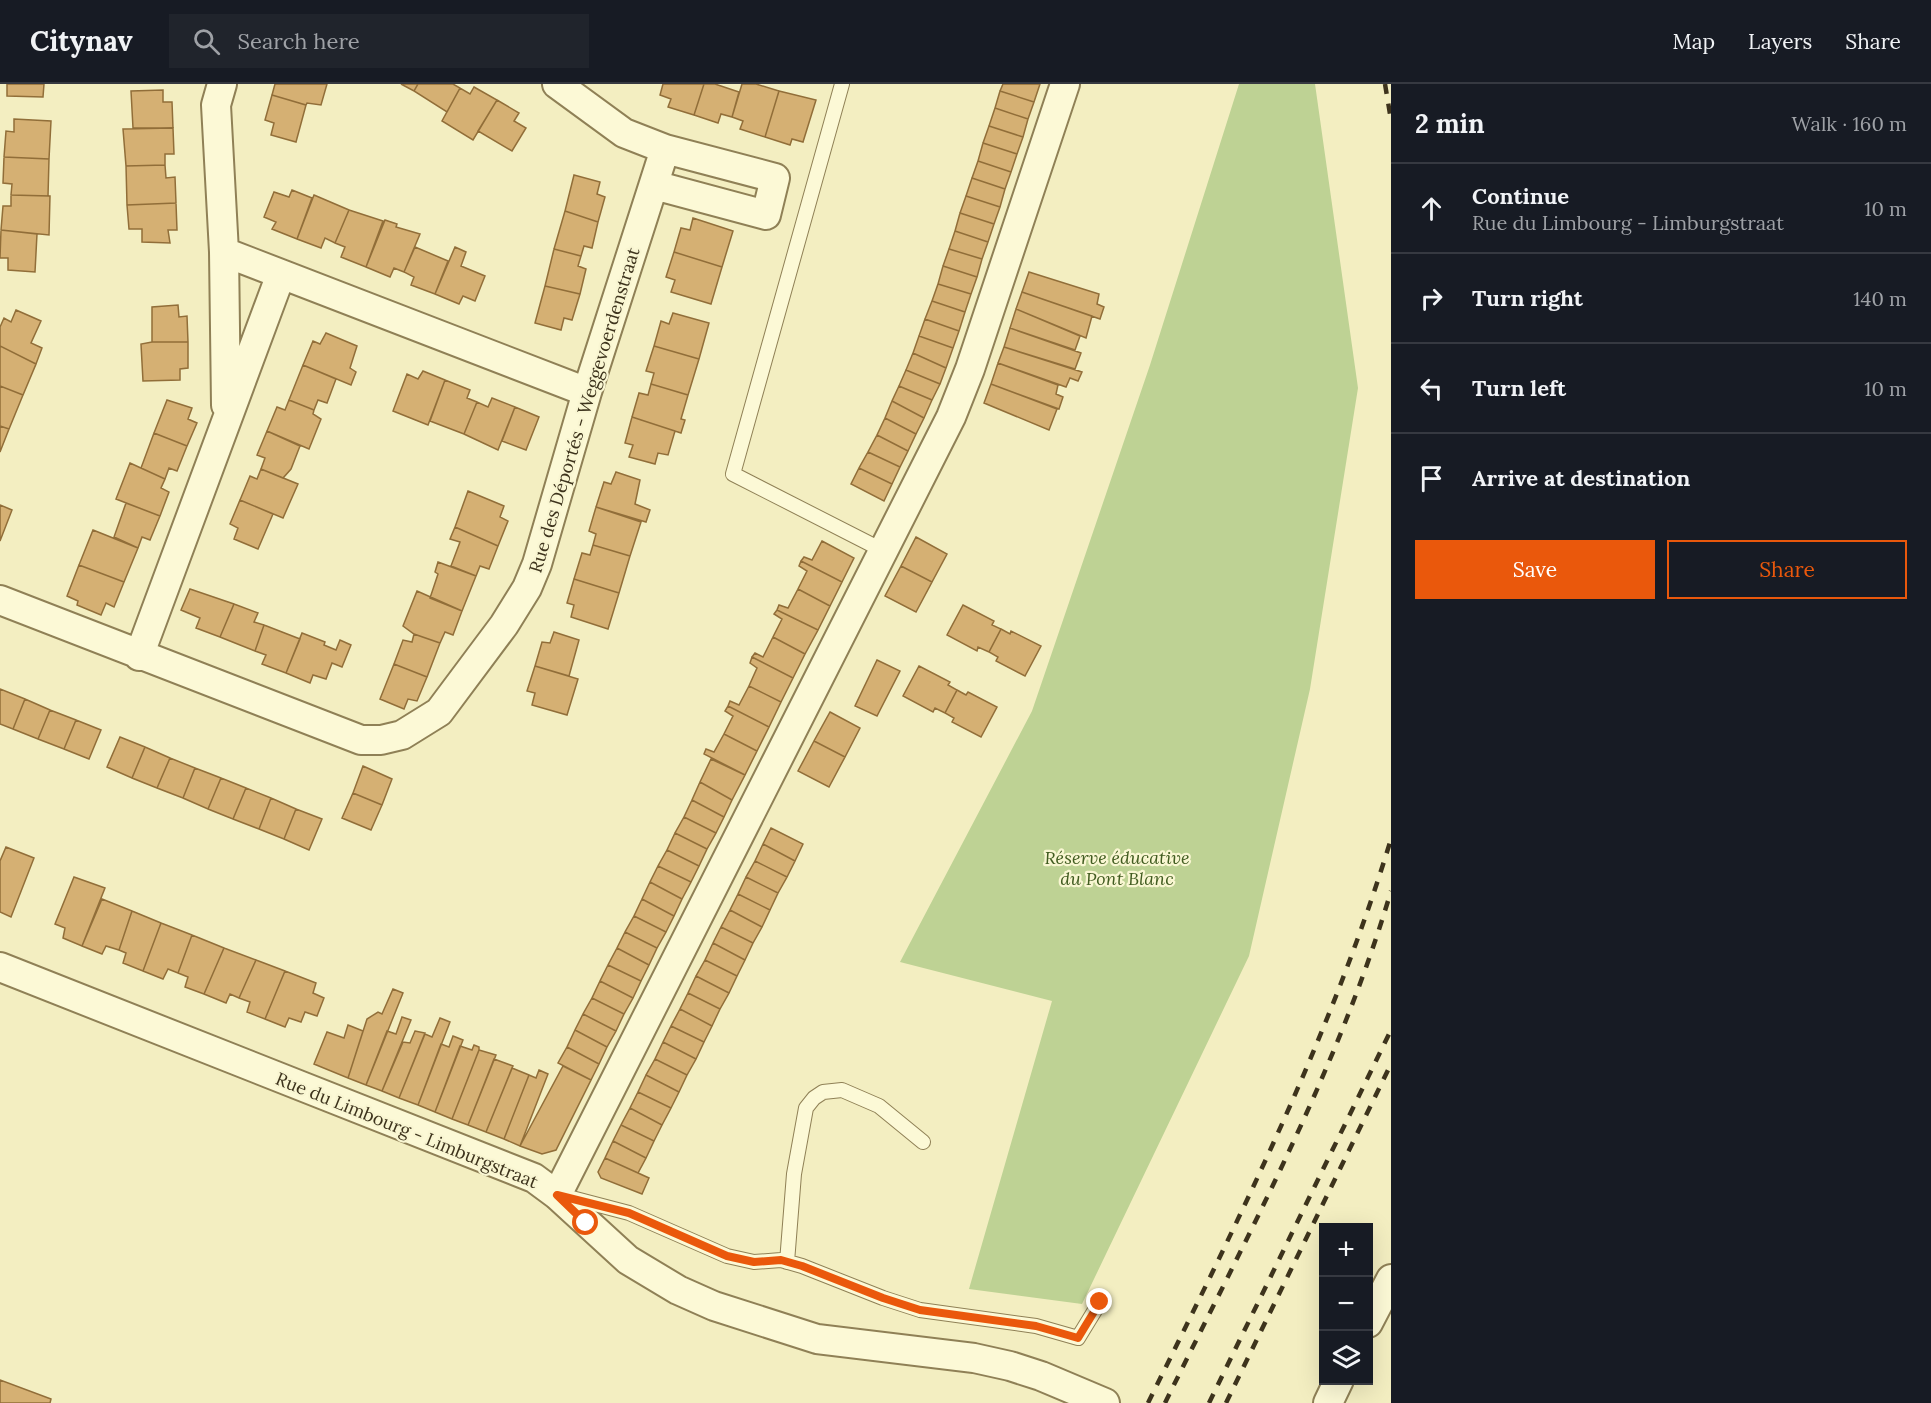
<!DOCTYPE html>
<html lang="en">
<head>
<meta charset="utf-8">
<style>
	body { margin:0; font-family:Lora,serif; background:#20242c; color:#f1f3f6 }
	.controls { position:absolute; right:18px; bottom:18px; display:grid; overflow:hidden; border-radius:0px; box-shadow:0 6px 24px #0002 }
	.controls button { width:54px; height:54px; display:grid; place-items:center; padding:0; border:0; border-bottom:2px solid #363941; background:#171b24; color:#f1f3f6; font:30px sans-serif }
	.stop { position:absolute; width:18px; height:18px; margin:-14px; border:4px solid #ea580c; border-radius:50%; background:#fff }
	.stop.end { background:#ea580c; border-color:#fff; box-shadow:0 2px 6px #0008 }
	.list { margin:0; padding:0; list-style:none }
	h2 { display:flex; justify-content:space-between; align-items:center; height:78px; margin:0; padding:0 24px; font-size:26px }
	h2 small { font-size:20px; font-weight:400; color:#9ea1a6 }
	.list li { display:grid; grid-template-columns:39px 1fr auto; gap:18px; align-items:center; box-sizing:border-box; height:90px; padding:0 24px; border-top:2px solid #363941 }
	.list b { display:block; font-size:22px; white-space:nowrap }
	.list p { margin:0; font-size:20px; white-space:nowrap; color:#9ea1a6 }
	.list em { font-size:20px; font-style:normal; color:#9ea1a6 }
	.actions { display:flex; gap:12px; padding:18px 24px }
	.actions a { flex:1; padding:14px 0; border:2px solid #ea580c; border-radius:0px; text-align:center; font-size:21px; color:#ea580c }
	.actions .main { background:#ea580c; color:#fff }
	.icon { flex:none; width:33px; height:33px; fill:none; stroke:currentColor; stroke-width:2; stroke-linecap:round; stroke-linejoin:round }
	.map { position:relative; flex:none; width:1391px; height:1319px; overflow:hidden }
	header { display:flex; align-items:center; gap:36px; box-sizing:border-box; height:84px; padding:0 30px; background:#171b24; border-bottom:2px solid #363941 }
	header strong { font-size:28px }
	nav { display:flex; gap:33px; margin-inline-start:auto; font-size:21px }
	.search { width:420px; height:54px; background:#20242c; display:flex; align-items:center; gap:15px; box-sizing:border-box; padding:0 21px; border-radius:0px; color:#9ea1a6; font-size:22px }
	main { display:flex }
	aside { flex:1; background:#171b24 }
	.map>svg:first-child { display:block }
	.green { fill:#bed294 }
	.building { fill:#d5b073; stroke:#916e39; stroke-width:1.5 }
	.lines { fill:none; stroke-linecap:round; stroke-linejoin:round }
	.lane-casing { stroke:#8f8056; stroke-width:16 }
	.street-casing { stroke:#8f8056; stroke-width:32 }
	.lane { stroke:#fcf9d6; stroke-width:14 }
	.street { stroke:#fcf9d6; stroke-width:28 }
	.rail { stroke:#3d331c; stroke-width:4.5; stroke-dasharray:10 10; stroke-linecap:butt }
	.route { stroke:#ea580c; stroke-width:8 }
	.labels { text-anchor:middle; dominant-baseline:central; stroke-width:4.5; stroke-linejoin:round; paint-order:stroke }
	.street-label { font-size:18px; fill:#3d331c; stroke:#f9f6d2 }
	.park-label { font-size:18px; font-style:italic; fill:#415c20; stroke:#f9f6d2 }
</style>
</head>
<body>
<header>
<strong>Citynav</strong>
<div class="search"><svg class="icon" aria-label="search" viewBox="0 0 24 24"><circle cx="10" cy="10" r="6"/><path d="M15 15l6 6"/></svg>Search here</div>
<nav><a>Map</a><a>Layers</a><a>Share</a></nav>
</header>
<main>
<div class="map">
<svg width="1391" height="1319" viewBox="0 0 1391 1319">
	<rect width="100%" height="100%" fill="#f3eec1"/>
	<path class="green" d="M1239 0H1315L1358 304 1310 605 1249 872 1082 1220 969 1205 1052 917 900 878 1032 627 1150 281Z"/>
	<path class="building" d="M7 0H44L43 13 7 12Z
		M275 0H327L321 21 307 19 306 21 272 11Z
		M401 0H418L414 7Z
		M418 0H453L460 4 447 28 414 7Z
		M663 0H704L694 31 668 23 671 15 660 11Z
		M704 0H715L739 8 732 33 721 30 718 39 694 31Z
		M742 0H756L779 7 765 53 740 45 743 37 732 33Z
		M1003 0H1040L1034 18 1000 7Z
		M474 3 497 16 473 56 442 37 460 4 470 10Z
		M163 6V18H172L173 44H133L131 7Z
		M779 7 816 16 803 58 792 55 790 61 765 53Z
		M1000 7 1034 18 1028 35 995 24Z
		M272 11 306 21 296 58 271 51 274 39 265 36Z
		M497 16 519 29 514 37 526 44 512 67 478 47Z
		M995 24 1028 35 1023 53 989 42Z
		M14 35 51 37 49 75 4 73 6 47 14 48Z
		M989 42 1023 53 1017 70 983 59Z
		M173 44 174 70H165V81L126 82 123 45Z
		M983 59 1017 70 1011 88 978 77Z
		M4 73 49 75 48 112 11 111 12 100 3 99Z
		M978 77 1011 88 1005 105 972 94Z
		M165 81 166 94 175 93 176 119 127 121 126 82Z
		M574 91 600 98 597 110 605 113 598 138 565 127Z
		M972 94 1005 105 1000 123 966 112Z
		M292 106 312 114 297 155 272 145 276 138 264 133 274 108 289 113Z
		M11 111 50 112 49 151 1 146 3 122H11Z
		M314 111 349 126 335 159 325 154 321 164 297 155Z
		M966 112 1000 123 994 140 960 129Z
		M176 119 177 146H168L170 159 142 158V145H129L127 121Z
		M349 126 383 137 366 183 341 173 345 163 335 159Z
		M565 127 598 138 592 164 584 162 581 172 554 165Z
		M960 129 994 140 988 158 955 147Z
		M693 134 733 147 722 183 674 168 681 144 690 146Z
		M385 136 397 140 396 143 420 150 404 188 394 184 390 193 366 183Z
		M1 146 37 150 35 188 8 186V174H0Z
		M955 147 988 158 982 175 949 165Z
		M415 163 448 177 435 210 411 201 414 193 404 188Z
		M455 163 466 168 461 182 485 192 475 217 463 212 459 220 435 210Z
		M554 165 581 172 578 182 586 185 580 210 545 202Z
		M949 165 982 175 977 193 943 182Z
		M674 168 722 183 711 220 671 208 675 196 666 193Z
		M943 182 977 193 971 210 938 200Z
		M1029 188 1099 210 1097 220 1104 223 1100 235 1022 208Z
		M938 200 971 210 965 228 932 217Z
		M545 202 580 210 572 236 564 234 561 246 535 239Z
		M1022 208 1092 232 1086 254 1016 225Z
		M932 217 965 228 959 247 925 235Z
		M178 221 179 233 187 232 188 258H152V223Z
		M1016 225 1080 252 1075 266 1010 244Z
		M16 226 41 237 31 259 42 264 36 280 0 262V243L4 234 11 238Z
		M673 229 709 239 699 275 654 262 661 237 669 240Z
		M925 235 959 247 953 264 919 252Z
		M1010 244 1081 269 1075 285 1004 263Z
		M326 249 357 262 350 284 356 288 351 301 303 281 313 257 320 260Z
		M919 252 953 264 946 284 913 269Z
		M152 258H188V284L180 285V296L143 297 141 260Z
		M0 262 36 280 23 311 0 302Z
		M654 262 699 275 688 311 651 300 654 289 646 287Z
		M1004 263 1082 288 1078 297 1070 294 1066 303 998 279Z
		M913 269 946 284 940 300 906 286Z
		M998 279 1058 301 1056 310 1063 313 1059 325 991 300Z
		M303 281 336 295 327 319 318 316 314 326 289 316Z
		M906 286 940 300 932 316 899 302Z
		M423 287 445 296 428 341 393 327 407 290 418 295Z
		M445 296 470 306 467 314 477 318 464 350 430 337Z
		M651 300 688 311 681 335 685 336 681 349 632 333 639 309 648 311Z
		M991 300 1057 325 1049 346 984 319Z
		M0 302 23 311 9 345 0 342Z
		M899 302 932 316 924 334 892 317Z
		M492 314 515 323 498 366 464 350 477 318 488 323Z
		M167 316 192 324 188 335 197 339 187 362 154 349Z
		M289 316 314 326 313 330 321 335 309 365 267 347 277 323 285 326Z
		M892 317 924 334 916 350 885 334Z
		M515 323 539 333 526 366 502 357Z
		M632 333 675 347 668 371 658 369 655 380 629 373 633 361 625 359Z
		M885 334 916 350 908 367 877 351Z
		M0 342 9 345 0 368Z
		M267 347 300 362 291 385 283 394 261 385 265 374 257 371Z
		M154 349 187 362 177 387 169 384 165 395 141 384Z
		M877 351 908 367 900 383 868 368Z
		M868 368 900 383 892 400 859 384Z
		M130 379 165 395 161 404 169 408 160 432 116 415Z
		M859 384 892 400 884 417 851 400Z
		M261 385 298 400 283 434 240 416 250 392 257 395Z
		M616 388 640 396 635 420 650 426 646 438 596 423 604 398 611 400Z
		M468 407 504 422 500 433 508 437 498 462 455 443Z
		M240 416 273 430 258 465 234 455 238 444 230 440Z
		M126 419 160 432 150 456 142 453 138 464 114 453Z
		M0 421 12 426 0 457Z
		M596 423 641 438 630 472 593 461 596 450 589 447Z
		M455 443 498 462 489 485 480 482 476 492 451 482 460 458 450 455Z
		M93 446 138 464 124 498 79 481Z
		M916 453 947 470 932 498 901 482Z
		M822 457 854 474 842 498 801 477 804 473 812 476Z
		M593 461 630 472 619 509 574 495 582 469 590 471Z
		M801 477 842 498 830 522 798 505 807 487 799 482Z
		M438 478 476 492 462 527 430 514 438 490 435 488Z
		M79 481 124 498 114 523 106 519 101 531 77 521 78 517 67 512Z
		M901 482 932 498 916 528 885 512Z
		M574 495 619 509 608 545 571 533 574 521 567 519Z
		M190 505 234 520 220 553 196 544 200 534 181 526Z
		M798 505 830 522 818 546 777 526 779 521 788 524Z
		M417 507 462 527 453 551 445 548 440 559 414 550 403 542Z
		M234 520 258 529 254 538 264 541 255 567 220 553Z
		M963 521 994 537 992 541 1001 545 989 568 978 563 977 567 947 551Z
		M777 526 818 546 805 570 773 553 782 535 774 530Z
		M264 541 300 555 286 589 262 580 266 571 255 567Z
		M1001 545 1010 550 1011 547 1041 562 1025 592 996 577 998 573 989 568Z
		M554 548 579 556 569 592 535 582 542 558 550 559Z
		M302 549 325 558 324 561 336 566 340 556 351 561 342 583 332 579 326 595 313 591 310 599 286 589Z
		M414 550 440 559 427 593 394 580 403 556 412 558Z
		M773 553 805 570 793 594 752 573 755 569 763 573Z
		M752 573 793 594 781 618 749 602 757 584 750 579Z
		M877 576 900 587 877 632 855 622Z
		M394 580 427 593 417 617 408 615 404 625 380 615Z
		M535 582 578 595 567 631 532 621 535 609 527 607Z
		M919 582 950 598 948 601 957 606 945 629 935 624 933 628 903 612Z
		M749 602 781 618 769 643 728 622 730 617 739 621Z
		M0 605 25 615 13 645 0 640Z
		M957 606 966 611 968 608 997 623 981 653 952 638 954 634 945 629Z
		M25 615 50 626 38 655 13 645Z
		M728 622 769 643 757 667 724 650 733 632 725 627Z
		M50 626 76 636 64 665 38 655Z
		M830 628 860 644 845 673 814 657Z
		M76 636 101 646 89 675 64 665Z
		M724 650 757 667 745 691 704 670 706 665 714 668Z
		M120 653 145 663 132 694 107 683Z
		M814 657 845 673 829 703 798 687Z
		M145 663 170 674 157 704 132 694Z
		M170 674 195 684 183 714 157 704Z
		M711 675 745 691 732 716 700 698Z
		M363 682 392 695 382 721 353 709Z
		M195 684 221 694 208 725 183 714Z
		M221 694 246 704 233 735 208 725Z
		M700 698 732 716 724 733 692 716Z
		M246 704 271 714 259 745 233 735Z
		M353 709 382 721 371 746 342 734Z
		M271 714 296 725 284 755 259 745Z
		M692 716 724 733 716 749 684 733Z
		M296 725 322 735 309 766 284 755Z
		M684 733 716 749 707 765 675 749Z
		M771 744 803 760 795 777 763 760Z
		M675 749 707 765 699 782 667 766Z
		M763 760 795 777 787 793 755 777Z
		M6 763 34 774 11 833 0 828V777Z
		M667 766 699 782 691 798 658 782Z
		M755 777 787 793 778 809 746 793Z
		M658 782 691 798 682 815 650 798Z
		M74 793 105 804 82 862 63 854 65 844 55 840Z
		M746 793 778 809 770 826 738 810Z
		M650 798 682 815 674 832 642 815Z
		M738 810 770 826 762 843 730 826Z
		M102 815 132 827 119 866 106 862 102 870 82 862Z
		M642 815 674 832 666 848 634 832Z
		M730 826 762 843 753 859 721 843Z
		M132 827 161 839 143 887 123 879 126 869 119 866Z
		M634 832 666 848 657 864 625 848Z
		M161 839 192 851 178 889 168 885 163 895 143 887Z
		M721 843 753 859 745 876 713 859Z
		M625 848 657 864 649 881 617 864Z
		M192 851 224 864 204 910 185 903 188 893 178 889Z
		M713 859 745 876 737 892 705 876Z
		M224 864 256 876 239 914 230 910 226 919 204 910Z
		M617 864 649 881 641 897 608 881Z
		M256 876 285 887 265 935 247 928 250 918 239 914Z
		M705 876 737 892 729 909 696 892Z
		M608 881 641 897 633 914 600 897Z
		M285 887 316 899 313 909 324 914 317 932 305 928 301 938 289 934 285 943 265 935Z
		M696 892 729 909 720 925 688 909Z
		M600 897 633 914 624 930 592 914Z
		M393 905 403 909 366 1001 348 994 367 935 378 928 382 930Z
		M688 909 720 925 712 942 680 925Z
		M592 914 624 930 616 947 583 930Z
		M680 925 712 942 704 958 671 942Z
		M583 930 616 947 607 963 575 946Z
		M402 933 411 936 382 1007 366 1001 387 947 396 950Z
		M440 934 450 938 418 1021 399 1014 425 950 432 953Z
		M348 941 363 947 348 994 314 980 327 948 344 954Z
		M671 942 704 958 696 975 663 958Z
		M575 946 607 963 599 980 567 963Z
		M415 947 425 949 399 1014 382 1007 403 958 410 959Z
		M453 952 463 956 435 1028 418 1021 441 960 449 963Z
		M663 958 696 975 687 991 655 975Z
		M474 961 479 963V966L452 1035 435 1028 460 962 472 966Z
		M567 963 599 980 591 996 558 979Z
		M479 966 496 971 468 1041 452 1035Z
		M494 975 513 982 486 1048 468 1041Z
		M655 975 687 991 679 1008 646 991Z
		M563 982 591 996 556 1066 542 1070 520 1062Z
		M512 984 529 991 504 1055 486 1048Z
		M539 986 548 990 520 1062 504 1055 529 991 536 994Z
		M646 991 679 1008 671 1024 638 1008Z
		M638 1008 671 1024 662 1041 630 1024Z
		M630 1024 662 1041 654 1057 621 1041Z
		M621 1041 654 1057 646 1074 613 1057Z
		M613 1057 646 1074 638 1089 605 1074Z
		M605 1074 649 1094 642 1110 601 1094 598 1088Z
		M0 1296 51 1315 50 1319H0Z"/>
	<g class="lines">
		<defs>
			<path id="lane" d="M842 0 733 390 884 467
				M568 1113 629 1129 727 1172 754 1178 781 1176 802 1182 883 1214 920 1226 1036 1242 1078 1254 1100 1218
				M787 1178 794 1090 806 1024 814 1014 823 1008 842 1006 879 1022 923 1058"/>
			<path id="street" d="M222 0 216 21 224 168 226 321
				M654 101 766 131 775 94 665 65
				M224 168 587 308
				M0 516 361 656H381L402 651 439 628 504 541 527 504 537 480 587 308 665 65 624 49 557 0
				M139 572 281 190
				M0 883 534 1094 557 1111 628 1176 678 1206 714 1222 817 1255 974 1274 1010 1282 1041 1292 1105 1319
				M557 1111 951 333 970 285 1065 0
				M1368 1239 1391 1195
				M1328 1319 1339 1296"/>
		</defs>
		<use href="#lane" class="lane-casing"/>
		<use href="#street" class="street-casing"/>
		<use href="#lane" class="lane"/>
		<use href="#street" class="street"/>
		<path class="rail" d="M1385 0 1391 36
			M1148 1319C1239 1135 1331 952 1391 755
			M1165 1319C1247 1152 1338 986 1391 807
			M1209 1319 1391 946
			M1226 1319 1391 980"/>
	</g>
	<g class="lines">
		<path class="route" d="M586 1139 557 1111 629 1129 727 1172 754 1178 781 1176 802 1182 883 1214 920 1226 1036 1242 1078 1254 1100 1218"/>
	</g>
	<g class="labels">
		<g class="street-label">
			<text transform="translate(584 326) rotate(-73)">Rue des Déportés - Weggevoerdenstraat</text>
			<text transform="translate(407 1046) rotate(22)">Rue du Limbourg - Limburgstraat</text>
		</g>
		<g class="park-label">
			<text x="1117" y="773">Réserve éducative<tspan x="1117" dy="21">du Pont Blanc</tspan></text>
		</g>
	</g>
</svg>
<div class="controls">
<button>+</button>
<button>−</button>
<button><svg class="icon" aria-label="layers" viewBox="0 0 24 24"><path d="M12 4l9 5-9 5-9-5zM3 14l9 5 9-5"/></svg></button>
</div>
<div class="stop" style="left:586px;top:1139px"></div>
<div class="stop end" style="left:1100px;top:1218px"></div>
</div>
<aside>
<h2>2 min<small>Walk · 160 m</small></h2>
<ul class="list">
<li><svg class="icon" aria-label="ahead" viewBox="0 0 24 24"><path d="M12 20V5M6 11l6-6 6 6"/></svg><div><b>Continue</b><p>Rue du Limbourg - Limburgstraat</p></div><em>10 m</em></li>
<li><svg class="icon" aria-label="right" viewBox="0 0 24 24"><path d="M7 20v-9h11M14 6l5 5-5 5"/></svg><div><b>Turn right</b></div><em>140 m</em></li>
<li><svg class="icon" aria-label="left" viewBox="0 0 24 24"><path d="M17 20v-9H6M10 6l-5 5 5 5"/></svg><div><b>Turn left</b></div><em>10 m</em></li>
<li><svg class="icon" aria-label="arrive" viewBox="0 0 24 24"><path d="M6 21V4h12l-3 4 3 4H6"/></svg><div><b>Arrive at destination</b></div></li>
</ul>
<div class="actions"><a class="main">Save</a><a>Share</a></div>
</aside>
</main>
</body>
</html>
